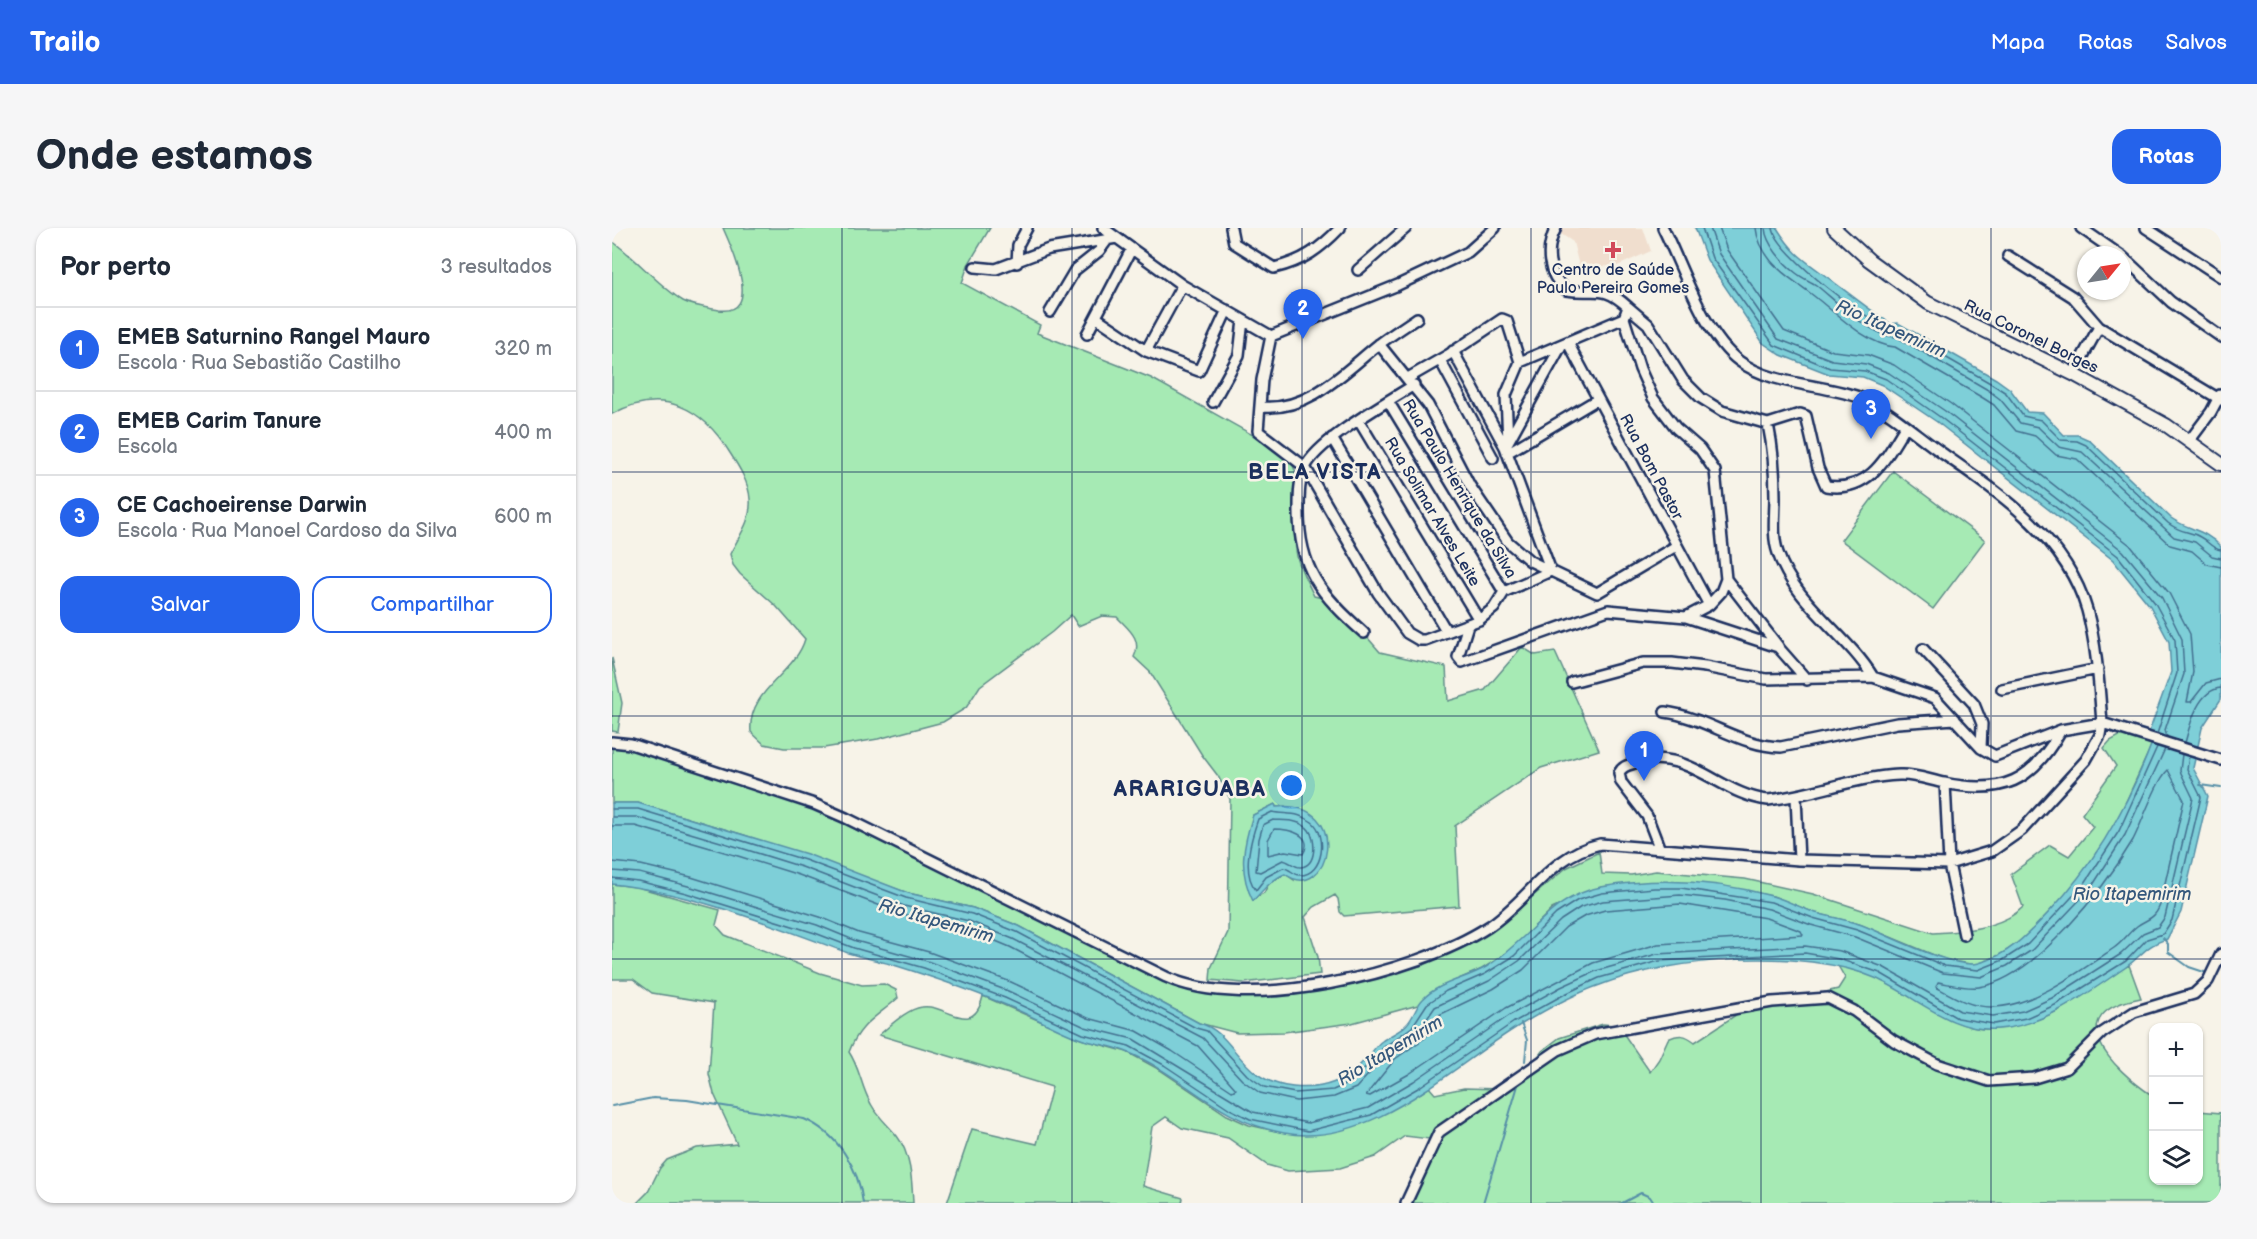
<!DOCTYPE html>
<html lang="pt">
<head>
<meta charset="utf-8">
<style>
	body { margin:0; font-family:"Balsamiq Sans",sans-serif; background:#f6f6f7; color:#1f2937 }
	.controls { position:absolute; right:18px; bottom:18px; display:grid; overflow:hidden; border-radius:12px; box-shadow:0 2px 4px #0004 }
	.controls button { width:54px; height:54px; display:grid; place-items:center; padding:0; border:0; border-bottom:2px solid #e0e1e3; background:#fff; color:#1f2937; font:30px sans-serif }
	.compass { position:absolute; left:1465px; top:18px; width:54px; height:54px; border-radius:50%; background:#fff; box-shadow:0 2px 4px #0004; rotate:60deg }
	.you { position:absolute; left:680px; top:558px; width:21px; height:21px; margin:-15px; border:4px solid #fff; border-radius:50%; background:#1a73e8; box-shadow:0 0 0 9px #1a73e833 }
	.badge { display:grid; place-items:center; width:39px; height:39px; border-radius:50%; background:#2563eb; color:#fff; font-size:20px; font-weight:700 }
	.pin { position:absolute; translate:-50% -50px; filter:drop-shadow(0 2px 3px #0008) }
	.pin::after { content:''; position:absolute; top:32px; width:21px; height:18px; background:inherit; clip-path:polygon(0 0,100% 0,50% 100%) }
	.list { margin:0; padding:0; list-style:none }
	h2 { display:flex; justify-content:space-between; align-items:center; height:78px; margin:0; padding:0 24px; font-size:26px }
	h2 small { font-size:20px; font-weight:400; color:#747a83 }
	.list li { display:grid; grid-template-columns:39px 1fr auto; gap:18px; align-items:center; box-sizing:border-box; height:84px; padding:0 24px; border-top:2px solid #e0e1e3 }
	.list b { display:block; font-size:22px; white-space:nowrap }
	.list p { margin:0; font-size:20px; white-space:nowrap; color:#747a83 }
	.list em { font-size:20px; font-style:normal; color:#747a83 }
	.actions { display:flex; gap:12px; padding:18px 24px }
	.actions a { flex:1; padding:14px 0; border:2px solid #2563eb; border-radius:18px; text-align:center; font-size:21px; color:#2563eb }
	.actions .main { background:#2563eb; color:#fff }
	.icon { flex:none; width:33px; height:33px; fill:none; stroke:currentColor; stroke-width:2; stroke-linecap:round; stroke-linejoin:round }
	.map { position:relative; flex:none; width:1609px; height:975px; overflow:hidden; border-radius:18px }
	header { display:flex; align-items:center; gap:36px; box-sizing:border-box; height:84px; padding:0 30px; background:#2563eb; color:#fff }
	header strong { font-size:28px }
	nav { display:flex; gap:33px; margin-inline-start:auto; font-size:21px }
	.intro { display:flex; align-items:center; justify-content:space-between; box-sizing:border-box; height:144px; padding:0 36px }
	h1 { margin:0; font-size:42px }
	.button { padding:15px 27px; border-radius:18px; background:#2563eb; color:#fff; font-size:21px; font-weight:700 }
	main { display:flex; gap:36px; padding:0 36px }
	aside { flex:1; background:#fff; border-radius:18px; box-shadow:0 2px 4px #0004 }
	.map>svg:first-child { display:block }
	.built { fill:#f0dece }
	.green { fill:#a6eab4; stroke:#608c89; stroke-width:1.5; fill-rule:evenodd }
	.water { fill:#7ecfd8; stroke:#568fa7; stroke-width:1.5 }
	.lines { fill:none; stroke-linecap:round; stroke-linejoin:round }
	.shore { stroke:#436f8f; stroke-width:1.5 }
	.stream { stroke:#568fa7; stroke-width:2 }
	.minor-casing { stroke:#1b2f5e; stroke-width:14 }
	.major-casing { stroke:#1b2f5e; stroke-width:16 }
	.minor { stroke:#f7f3e8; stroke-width:9 }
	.major { stroke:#f7f3e8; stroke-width:12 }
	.grid { fill:none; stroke:#1b2f5e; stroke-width:1.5; stroke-opacity:0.55 }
	.poi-dot { fill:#d1495b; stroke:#f7f3e8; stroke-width:2 }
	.labels { text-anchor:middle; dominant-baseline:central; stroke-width:5; stroke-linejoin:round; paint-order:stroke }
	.poi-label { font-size:16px; fill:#1b2f5e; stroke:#f7f3e8 }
	.street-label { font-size:16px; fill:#1b2f5e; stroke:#f7f3e8 }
	.water-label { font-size:18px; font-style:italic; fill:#34577c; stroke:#f7f3e8 }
	.district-label { font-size:22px; font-weight:bold; letter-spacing:1.5px; fill:#1b2f5e; stroke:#f7f3e8 }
</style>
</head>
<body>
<header>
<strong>Trailo</strong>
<nav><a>Mapa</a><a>Rotas</a><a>Salvos</a></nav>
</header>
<div class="intro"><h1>Onde estamos</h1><a class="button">Rotas</a></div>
<main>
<aside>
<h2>Por perto<small>3 resultados</small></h2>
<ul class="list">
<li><span class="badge">1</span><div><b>EMEB Saturnino Rangel Mauro</b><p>Escola · Rua Sebastião Castilho</p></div><em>320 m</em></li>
<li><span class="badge">2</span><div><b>EMEB Carim Tanure</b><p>Escola</p></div><em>400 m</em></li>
<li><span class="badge">3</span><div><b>CE Cachoeirense Darwin</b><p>Escola · Rua Manoel Cardoso da Silva</p></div><em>600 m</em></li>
</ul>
<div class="actions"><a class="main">Salvar</a><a>Compartilhar</a></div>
</aside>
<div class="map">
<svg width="1609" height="975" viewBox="0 0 1609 975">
	<rect width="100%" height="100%" fill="#f7f3e8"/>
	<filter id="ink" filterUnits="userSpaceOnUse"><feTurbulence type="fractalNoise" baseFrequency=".0167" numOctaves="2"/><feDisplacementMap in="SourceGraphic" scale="12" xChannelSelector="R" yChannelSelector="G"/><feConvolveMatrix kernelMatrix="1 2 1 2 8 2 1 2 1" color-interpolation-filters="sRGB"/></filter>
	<g filter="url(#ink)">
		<path class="built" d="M947 0H1031L1039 23 1003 39 991 38V42H968L961 14 946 4Z"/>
		<path class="green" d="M111 0H378L356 37 350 55 428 97 425 105 539 150 671 224C700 250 677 294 685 328 688 342 696 355 702 368L724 373 768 424 834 439 836 473 873 462 910 419 923 427 943 424 987 522 929 540 843 598 847 678 732 688 728 684 726 671 723 667 702 679 693 689 706 729 708 746 631 755 598 752 599 740 616 704 618 571 606 548 590 527 538 444 522 429C531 411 516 401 505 389L490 388 466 398 459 387 440 404 368 458 354 480 331 494 266 511 212 520H172L152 516 139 504C135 462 183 446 193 411L164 378 128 346 121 337 118 326C127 308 140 293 138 271 137 255 127 239 118 225 90 179 51 159 0 186V13C25 31 45 56 71 73 80 78 96 80 107 82 152 88 119 18 111 0ZM663 576 664 579 673 578 682 652 673 646 657 655 652 665 644 669 641 587Z
			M1281 243 1373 312 1321 381 1229 312Z
			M0 430 10 475 6 504 0 503Z
			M1511 506 1542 512 1502 600 1468 651 1412 711 1388 727 1364 737 1334 732 1247 696 1203 685 1161 668 1041 654 989 659 940 681 898 723 870 741 831 758 806 777 740 795 672 804 625 805 587 795 407 698 361 680 296 665 132 607 26 575H0V515L217 586 555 752 643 765 759 752 814 736 873 707 892 693 954 640 987 624 990 646 1019 647 1044 643 1133 651 1201 666 1321 705C1348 704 1391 700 1411 679L1399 646 1438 617 1457 628 1481 599 1470 586 1504 538 1492 520 1498 513Z
			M0 656 25 659 108 682 104 697 113 707 208 745 250 757 272 756 284 762 286 770C265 789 248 795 237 824 248 840 249 859 259 876 266 889 276 897 285 908 299 926 300 953 301 975H25L36 964 48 940 55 932 85 920 125 916 102 866 97 846 102 775 40 765 21 751H0Z
			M1225 736C1238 741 1252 745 1265 750 1340 785 1353 825 1443 784 1469 771 1492 751 1517 737L1529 770C1445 785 1500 841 1541 868L1542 952H1586L1587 883 1609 885V975H788L818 911 793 908 763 929 728 940 676 943 655 937 616 910 570 900 554 889 540 899 531 958 571 970 570 975H335L360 901 425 916 440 859 267 807C279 797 295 781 310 779 334 775 361 811 371 768L469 811 515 824 548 842 615 887 637 897 668 904 809 865 817 859 823 866 852 860 889 861 918 840 930 823 947 810 991 796 1002 797 1011 805 1038 844 1047 831 1056 811C1067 806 1073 806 1083 814L1145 773 1193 769 1226 761 1233 750Z"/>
		<path class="water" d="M1083 0H1165C1181 25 1188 29 1211 46 1234 63 1255 80 1279 96L1286 95 1384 151 1398 161 1415 184 1431 185 1452 207H1466L1477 212 1559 290C1576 302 1595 302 1609 319V471L1590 500 1581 540 1596 568 1569 684 1555 711C1532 718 1531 727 1514 739 1476 765 1433 798 1386 801 1338 805 1303 767 1263 750 1191 719 1060 729 988 757 959 767 931 783 905 799 837 841 757 921 672 905 602 892 574 848 515 824 499 817 482 816 466 810 440 800 415 785 389 775 355 761 320 749 285 738 269 733 252 730 236 725 160 697 80 665 0 656V575H26L195 626 296 665 361 680 407 698 587 795C625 805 625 853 681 859 714 862 733 853 755 830 760 825 764 817 770 813 778 807 788 804 795 796 802 789 804 778 811 771 827 754 854 751 874 739 915 714 939 668 989 659 1045 649 1105 653 1160 668 1175 672 1189 680 1204 685 1219 689 1235 692 1250 697 1276 707 1343 742 1367 735 1397 727 1417 705 1438 683 1485 633 1517 576 1541 512L1537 504 1559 444 1557 414 1538 378 1501 332 1325 194 1270 157 1251 149 1217 146 1169 127 1151 115 1095 32Z
			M663 576 664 579C743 571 717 678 673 646 660 651 650 663 641 673 626 643 631 618 641 587Z"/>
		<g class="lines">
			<path class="shore" d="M1090 0 1100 30 1162 117 1218 140 1253 143 1274 151 1328 189 1506 328 1543 375 1563 412 1565 445 1545 506
				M1098 0 1107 26 1166 111 1220 132 1254 136 1277 145 1333 183 1511 323 1550 370 1570 411 1572 446 1553 502 1555 509
				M1107 0 1115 22 1172 103 1221 123 1256 127 1282 137 1339 176 1518 317 1557 365 1578 406 1581 444 1575 474H1579L1594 455 1609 451
				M1144 0C1145 12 1152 24 1159 33 1171 47 1184 54 1198 65 1221 82 1254 117 1283 119L1371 170 1382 177 1404 203 1423 208 1444 227 1465 231 1558 317 1580 323 1595 336 1609 339
				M1153 0C1154 16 1171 35 1184 45 1190 50 1198 53 1204 57 1224 73 1259 109 1285 109L1376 162 1388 171 1408 195 1426 199 1447 219 1470 224 1562 309 1583 314 1600 328 1609 330
				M1161 0C1163 24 1263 102 1286 102L1380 156 1394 165 1411 188 1429 192 1449 212 1465 213 1474 217 1556 295C1570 306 1576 302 1588 309 1596 313 1600 321 1609 322
				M1573 515C1578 496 1586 462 1609 460
				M1556 542 1572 572 1548 677C1542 692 1536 690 1525 698 1517 704 1511 714 1502 720 1470 742 1419 780 1379 779 1358 779 1342 769 1324 759L1326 754C1338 756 1355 761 1367 759 1424 750 1493 659 1521 612 1530 595 1544 553 1556 542Z
				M0 581H26L193 632 294 670 360 686 405 704 584 800 595 803 635 847 652 859 683 865 721 862 741 853 772 819 800 799 815 776 834 763 873 746 902 728 944 686 966 672 990 665 1042 660H1069L1159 674 1201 690 1245 702 1333 738 1366 742 1391 732 1416 716 1473 655 1507 603 1545 519
				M660 584C675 587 687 584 700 594 716 606 712 647 688 647 681 647 678 640 671 640L654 649 644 662C629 644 639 611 646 591Z
				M0 589H24L129 620 190 639 292 678 357 693 401 711 591 810 630 852 648 865 684 873 722 869 744 860 777 824 806 804 823 779 877 753 907 733 949 692 969 679 991 673 1068 667 1113 672 1157 681 1199 697 1243 709 1331 745 1369 749 1395 738 1420 722 1479 660 1513 607 1553 521
				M661 592C673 593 688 591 697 602 704 611 705 637 689 639 684 640 677 633 671 632L648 644 644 643 647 611 651 597Z
				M0 598H23L126 628 187 647 290 686 355 701 398 719 586 818 624 861 620 863 560 823 525 803 476 790 399 754 317 724 247 705 208 689 79 649 29 637 0 634
				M662 601C676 601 703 606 691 626L673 623 656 627V612Z
				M0 643 27 645 76 658 205 697 244 713 315 733 396 763 473 799 521 811 641 884 696 895 756 880 802 853 898 787 949 759 984 743 1045 726 1193 718 1228 723 1271 739 1348 783 1381 788 1411 783 1440 770 1509 726 1531 705 1546 699 1553 689 1581 570 1568 543 1570 526
				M0 650 26 653 74 665 203 705 242 720 312 740 393 770 471 806 517 818 552 837 618 881 638 891 696 903 759 887 806 860 902 794 953 766 987 750 1047 733 1193 725 1227 731 1268 745 1345 790 1382 796 1414 790 1443 777 1514 733 1535 711 1551 706 1560 692 1589 569 1575 541 1577 528
				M1068 676 1154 690 1189 703 1191 707 1046 716 981 735 894 780 797 846 758 868 754 867 783 831 813 810 827 787 881 761 911 742 954 699 973 688 993 682Z"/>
			<path class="stream" d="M1588 557 1609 560
				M1551 710 1556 716V724L1577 739 1598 746
				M909 795 915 812 913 833
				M0 878 41 870 75 872 192 891C225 905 247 940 251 975
				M871 975 907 854
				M1010 975 1029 965 1038 969 1042 975"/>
			<defs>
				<path id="minor" d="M491 0 570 57 659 108 786 57 856 24 883 0
					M619 0 622 15 662 40C691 33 708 21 728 0
					M1469 0 1508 27
					M1534 0 1609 49
					M1396 28 1461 69 1487 99 1609 172
					M1510 28 1559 74 1609 109
					M405 35 406 17 415 0
					M363 39 384 41 437 21 505 10
					M746 42 794 0
					M1016 79 1036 96 1071 152 1089 170 1110 183 1156 196 1188 186 1194 188 1206 240 1214 258C1257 265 1274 230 1293 199
					M438 84 463 42 487 23 496 11
					M485 90 534 123 587 143 615 82
					M475 106 519 22
					M659 108 650 152 646 203 693 239 766 365 795 405 807 412H813L867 392 882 380 892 364 939 343
					M956 115 1097 377
					M767 116 816 177 858 258 896 314 918 333 985 365
					M534 123 570 57
					M841 123 893 219
					M828 132 881 230
					M1461 146 1487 99
					M796 150 836 127 890 91 895 93 908 134
					M776 173 892 364
					M601 174 627 127 631 92
					M650 179C697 183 732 144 766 117 779 107 792 99 805 90
					M747 193 867 392
					M1156 196C1161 220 1163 244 1163 269 1163 287 1160 308 1166 325 1183 376 1234 405 1261 449
					M720 210 835 404
					M1578 212 1599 184 1608 167
					M896 214 949 118
					M895 225 986 171
					M939 343 893 219 896 214 894 167 908 134 1012 90
					M1114 351 1166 418
					M985 365 1064 318
					M1074 389 1166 419 1195 452
					M856 397 846 429 850 434 996 382 1074 389 1097 377 1109 364 1114 351 1103 243 1088 221 1064 200 1041 170 1028 141 1012 90 1016 79C990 55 984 67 954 62 935 46 933 21 944 0
					M752 405C709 367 686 340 687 281 687 267 687 252 693 240 705 213 775 174 802 157
					M1311 421 1362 476 1370 496 1369 520
					M960 454 1031 435H1060L1093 439 1154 451 1261 449 1323 470 1369 520 1383 528 1449 502 1490 495 1609 532
					M1390 461 1486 441
					M1053 484C1096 490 1127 518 1169 519L1285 495 1343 491
					M0 514 19 516 202 576 234 590 554 749C634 786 803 746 876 699 916 673 938 627 988 616L1187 632 1337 636 1380 623 1410 602 1474 532 1488 507 1490 495C1487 457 1485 419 1475 382 1454 310 1389 266 1330 225 1307 209 1277 182 1252 171 1212 155 1162 159 1127 133 1092 107 1071 40 1051 0
					M1333 555 1337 636 1352 707
					M1184 569 1187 632
					M1047 619 1035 588 1009 554 1007 545C1011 537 1018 537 1026 534 1076 519 1110 568 1156 572 1200 567 1243 549 1287 547 1303 546 1317 552 1332 555 1391 567 1420 554 1449 502
					M794 975 827 904 946 822 983 806 1160 774 1216 770 1242 783 1282 813 1325 836 1377 853 1422 850 1455 840 1490 805 1522 784 1582 766 1596 753 1609 726"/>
				<path id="major" d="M1222 0 1257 32 1316 75 1461 146 1554 197 1609 236"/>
			</defs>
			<use href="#minor" class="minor-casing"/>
			<use href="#major" class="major-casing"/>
			<use href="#minor" class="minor"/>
			<use href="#major" class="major"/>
		</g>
	</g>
	<path class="grid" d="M230 0V975M460 0V975M690 0V975M919 0V975M1149 0V975M1379 0V975M0 244H1609M0 488H1609M0 731H1609"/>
	<path class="poi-dot" d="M998 13h6v6h6v6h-6v6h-6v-6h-6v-6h6z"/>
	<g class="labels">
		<g class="poi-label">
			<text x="1001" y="42">Centro de Saúde<tspan x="1001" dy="18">Paulo Pereira Gomes</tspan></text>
		</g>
		<g class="street-label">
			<text transform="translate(1419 109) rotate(26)">Rua Coronel Borges</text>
			<text transform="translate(1039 239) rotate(62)">Rua Bom Pastor</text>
			<text transform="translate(847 261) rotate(59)">Rua Paulo Henrique da Silva</text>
			<text transform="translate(820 284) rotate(59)">Rua Solimar Alves Leite</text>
		</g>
		<g class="water-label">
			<text transform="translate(1279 101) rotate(24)">Rio Itapemirim</text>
			<text x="1520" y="666">Rio Itapemirim</text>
			<text transform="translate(324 693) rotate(16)">Rio Itapemirim</text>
			<text transform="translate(778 823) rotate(-31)">Rio Itapemirim</text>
		</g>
		<g class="district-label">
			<text x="703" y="244">BELA VISTA</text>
			<text x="578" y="561">ARARIGUABA</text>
		</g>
	</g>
</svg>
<div class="controls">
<button>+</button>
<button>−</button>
<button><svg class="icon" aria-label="layers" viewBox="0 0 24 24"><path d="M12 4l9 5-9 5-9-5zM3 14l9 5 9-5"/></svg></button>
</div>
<svg class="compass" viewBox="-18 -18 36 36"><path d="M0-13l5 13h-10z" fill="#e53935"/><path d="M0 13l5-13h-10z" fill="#747a83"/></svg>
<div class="you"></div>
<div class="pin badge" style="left:1032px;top:553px">1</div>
<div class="pin badge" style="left:691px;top:111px">2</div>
<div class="pin badge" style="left:1259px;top:211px">3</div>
</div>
</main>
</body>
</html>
